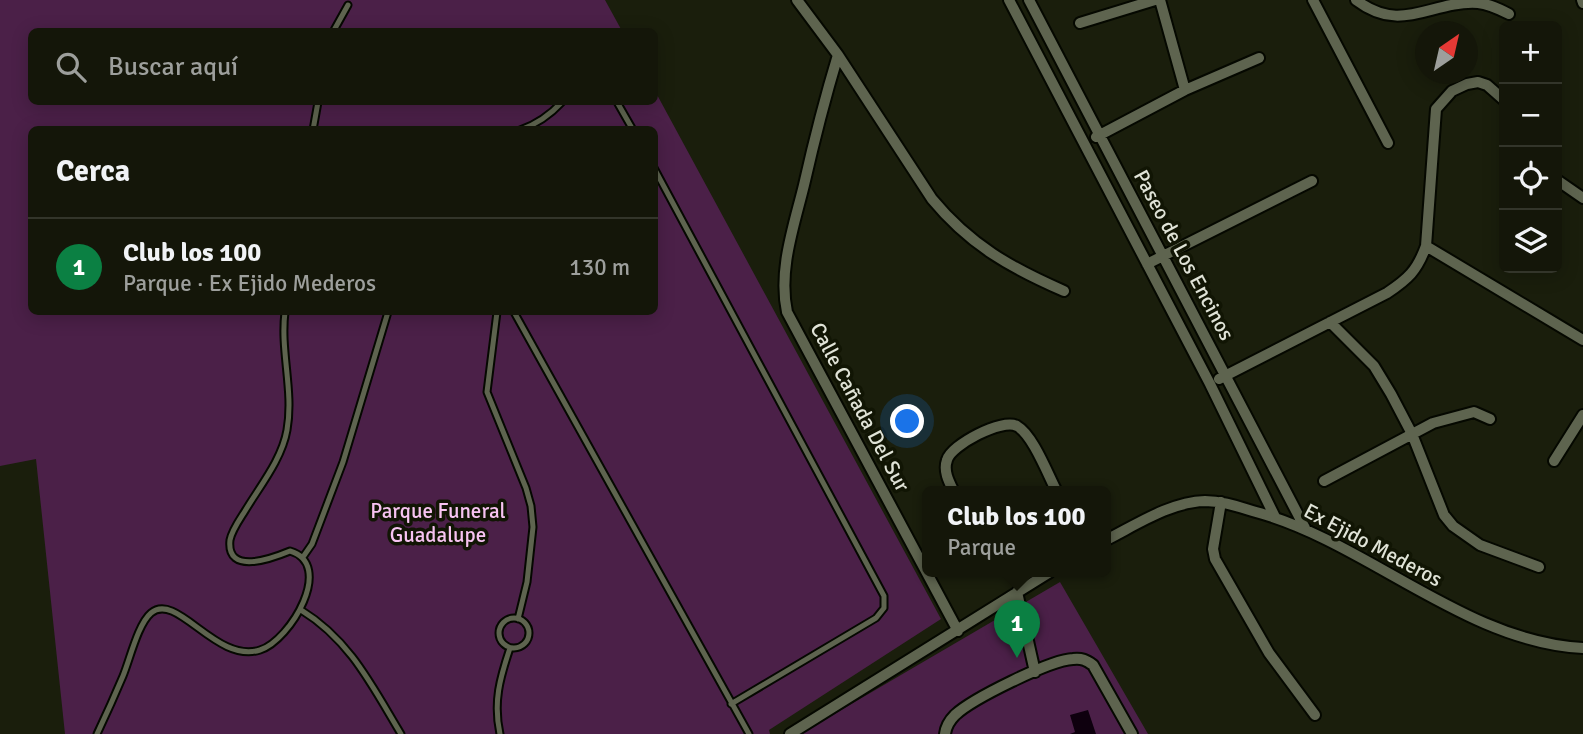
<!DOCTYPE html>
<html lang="es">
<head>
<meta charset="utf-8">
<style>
	body { margin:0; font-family:Signika,sans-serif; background:#212317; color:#f1f3f6 }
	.controls { position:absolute; right:21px; top:21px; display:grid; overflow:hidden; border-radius:10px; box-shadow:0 4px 18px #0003 }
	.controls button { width:63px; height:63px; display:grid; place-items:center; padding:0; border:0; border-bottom:2px solid #33352a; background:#141609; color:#f1f3f6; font:35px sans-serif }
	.compass { position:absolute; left:1415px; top:21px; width:63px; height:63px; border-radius:50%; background:#141609; box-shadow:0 4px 18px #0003; rotate:34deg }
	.you { position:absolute; left:908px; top:422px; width:24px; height:24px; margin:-18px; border:5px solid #fff; border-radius:50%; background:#1a73e8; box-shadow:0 0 0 10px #1a73e833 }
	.badge { display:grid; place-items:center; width:46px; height:46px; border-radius:50%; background:#0b8043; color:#fff; font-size:23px; font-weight:700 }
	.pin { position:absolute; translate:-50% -58px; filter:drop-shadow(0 2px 4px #0008) }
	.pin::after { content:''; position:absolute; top:37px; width:24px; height:21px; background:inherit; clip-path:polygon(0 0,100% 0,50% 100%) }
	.popup { position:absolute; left:922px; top:486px; width:189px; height:91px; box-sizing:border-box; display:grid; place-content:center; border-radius:10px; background:#141609; filter:drop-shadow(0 2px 5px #0005); font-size:23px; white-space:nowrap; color:#9d9f9c }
	.popup b { font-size:26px; color:#f1f3f6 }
	.popup::after { content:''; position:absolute; left:50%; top:100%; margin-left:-14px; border:14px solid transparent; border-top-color:#141609 }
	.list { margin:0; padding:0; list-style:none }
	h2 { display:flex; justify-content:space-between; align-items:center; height:91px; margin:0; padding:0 28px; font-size:30px }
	h2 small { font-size:23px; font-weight:400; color:#9d9f9c }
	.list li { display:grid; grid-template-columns:46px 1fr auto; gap:21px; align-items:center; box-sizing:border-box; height:98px; padding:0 28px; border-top:2px solid #33352a }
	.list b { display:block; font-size:26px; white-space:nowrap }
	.list p { margin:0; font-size:23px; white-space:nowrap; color:#9d9f9c }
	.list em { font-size:23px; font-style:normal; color:#9d9f9c }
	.icon { flex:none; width:38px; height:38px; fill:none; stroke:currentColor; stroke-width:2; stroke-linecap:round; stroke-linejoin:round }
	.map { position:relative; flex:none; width:1583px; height:734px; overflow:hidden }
	.search { position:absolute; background:#141609; box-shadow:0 4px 18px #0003; left:28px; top:28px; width:630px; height:77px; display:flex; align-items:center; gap:18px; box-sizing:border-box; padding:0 24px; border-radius:10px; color:#9d9f9c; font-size:26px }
	.panel { position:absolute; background:#141609; box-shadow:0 4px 18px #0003; left:28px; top:126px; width:630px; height:189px; border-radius:10px }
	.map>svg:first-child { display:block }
	.green { fill:#4b2048; fill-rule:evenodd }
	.water { fill:#0e000e }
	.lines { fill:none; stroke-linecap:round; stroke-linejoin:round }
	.service-casing { stroke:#050800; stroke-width:9 }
	.minor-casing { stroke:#050800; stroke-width:14 }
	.service { stroke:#5e644f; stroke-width:5 }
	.minor { stroke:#5e644f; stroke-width:10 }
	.labels { text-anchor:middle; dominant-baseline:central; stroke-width:7; stroke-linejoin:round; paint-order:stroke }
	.street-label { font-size:21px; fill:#e0e3d7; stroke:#111504 }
	.park-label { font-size:21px; fill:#f7c3f1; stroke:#111504 }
</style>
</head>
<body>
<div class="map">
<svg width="1583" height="734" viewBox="0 0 1583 734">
	<rect width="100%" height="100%" fill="#1a1e0c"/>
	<path class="green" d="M0 0H605L622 31 32 32V102H654L655 91 941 619 769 730 770 734H65L36 459 0 466ZM32 130H654V312H32Z
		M1060 582 1148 734H800Z"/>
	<path class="water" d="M1088 710 1096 734H1070L1075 732 1070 715Z"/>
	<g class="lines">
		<defs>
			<path id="service" d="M333 32 348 5
				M617 102 633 130
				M313 130 318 102
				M520 130C538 124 550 115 562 102
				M654 168 884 596V608L876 618 731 704
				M497 312 487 392 526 488 531 506 533 527 527 582 518 619
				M514 312 749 734
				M303 557 312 544 343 462 388 312
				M301 610C350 640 372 686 401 734
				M499 633a15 15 0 1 1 30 0a15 15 0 1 1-30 0Z
				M97 734C106 715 115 695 123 676 130 659 138 624 151 613 177 591 216 664 260 650 291 640 335 564 290 551 273 558 226 576 230 540 232 530 240 519 245 511 260 486 282 459 287 430 294 391 280 351 285 312
				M500 734C493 702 500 678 510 648"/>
			<path id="minor" d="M797 0 838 55 932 199C970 245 1011 268 1064 291
				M1009 0 1210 384 1275 517
				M1029 0 1305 528
				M1160 0 1185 90
				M1313 0 1388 143
				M1356 0C1402 35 1431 0 1478 3 1489 4 1499 9 1509 14
				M1582 0 1583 3
				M1080 23 1155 0
				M838 55C825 98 814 141 804 185 794 226 778 270 787 312L958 631
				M1096 137 1185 90 1259 58
				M1557 180 1583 198
				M1426 246 1583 340
				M1147 264 1312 181
				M1330 322 1374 366 1391 394 1412 434 1444 515 1453 526 1480 545 1539 567
				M1219 379 1387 293C1408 279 1417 271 1426 246L1436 109 1452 91 1467 84 1478 82 1487 85 1504 100
				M1554 461 1583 415
				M1324 481 1433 423 1474 412 1490 419
				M954 492C949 482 943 471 947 460 951 445 1002 418 1017 426 1033 435 1048 475 1057 492
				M1221 502 1213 549 1215 559 1269 653 1315 715
				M1106 540C1136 525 1170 502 1205 501 1223 501 1239 507 1256 512 1367 542 1465 642 1583 648
				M1017 592 1035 672
				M790 734 1050 572
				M945 734C946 726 949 721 955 715 972 699 1050 660 1073 659 1082 658 1086 660 1093 665L1132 734"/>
		</defs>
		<use href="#service" class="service-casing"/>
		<use href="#minor" class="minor-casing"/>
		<use href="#service" class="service"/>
		<use href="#minor" class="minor"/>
	</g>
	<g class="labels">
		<g class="street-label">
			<text transform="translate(1184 255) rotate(62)">Paseo de Los Encinos</text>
			<text transform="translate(860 407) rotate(62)">Calle Cañada Del Sur</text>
			<text transform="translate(1373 545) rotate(28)">Ex Ejido Mederos</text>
		</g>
		<g class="park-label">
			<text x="438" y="511">Parque Funeral<tspan x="438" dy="24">Guadalupe</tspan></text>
		</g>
	</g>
</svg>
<div class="controls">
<button>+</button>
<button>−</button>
<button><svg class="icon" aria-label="locate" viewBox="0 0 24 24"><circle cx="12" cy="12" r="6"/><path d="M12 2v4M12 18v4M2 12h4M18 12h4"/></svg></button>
<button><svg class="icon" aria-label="layers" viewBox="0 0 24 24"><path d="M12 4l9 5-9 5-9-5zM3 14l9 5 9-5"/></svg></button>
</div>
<svg class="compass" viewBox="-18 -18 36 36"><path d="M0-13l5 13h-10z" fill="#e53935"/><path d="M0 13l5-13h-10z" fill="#9d9f9c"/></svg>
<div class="you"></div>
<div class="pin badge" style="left:1017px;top:658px">1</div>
<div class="popup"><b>Club los 100</b>Parque</div>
<div class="search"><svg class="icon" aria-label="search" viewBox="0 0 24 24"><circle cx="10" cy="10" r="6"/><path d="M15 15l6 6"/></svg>Buscar aquí</div>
<section class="panel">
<h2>Cerca<small></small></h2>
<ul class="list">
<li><span class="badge">1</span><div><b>Club los 100</b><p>Parque · Ex Ejido Mederos</p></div><em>130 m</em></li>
</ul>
</section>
</div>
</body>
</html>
